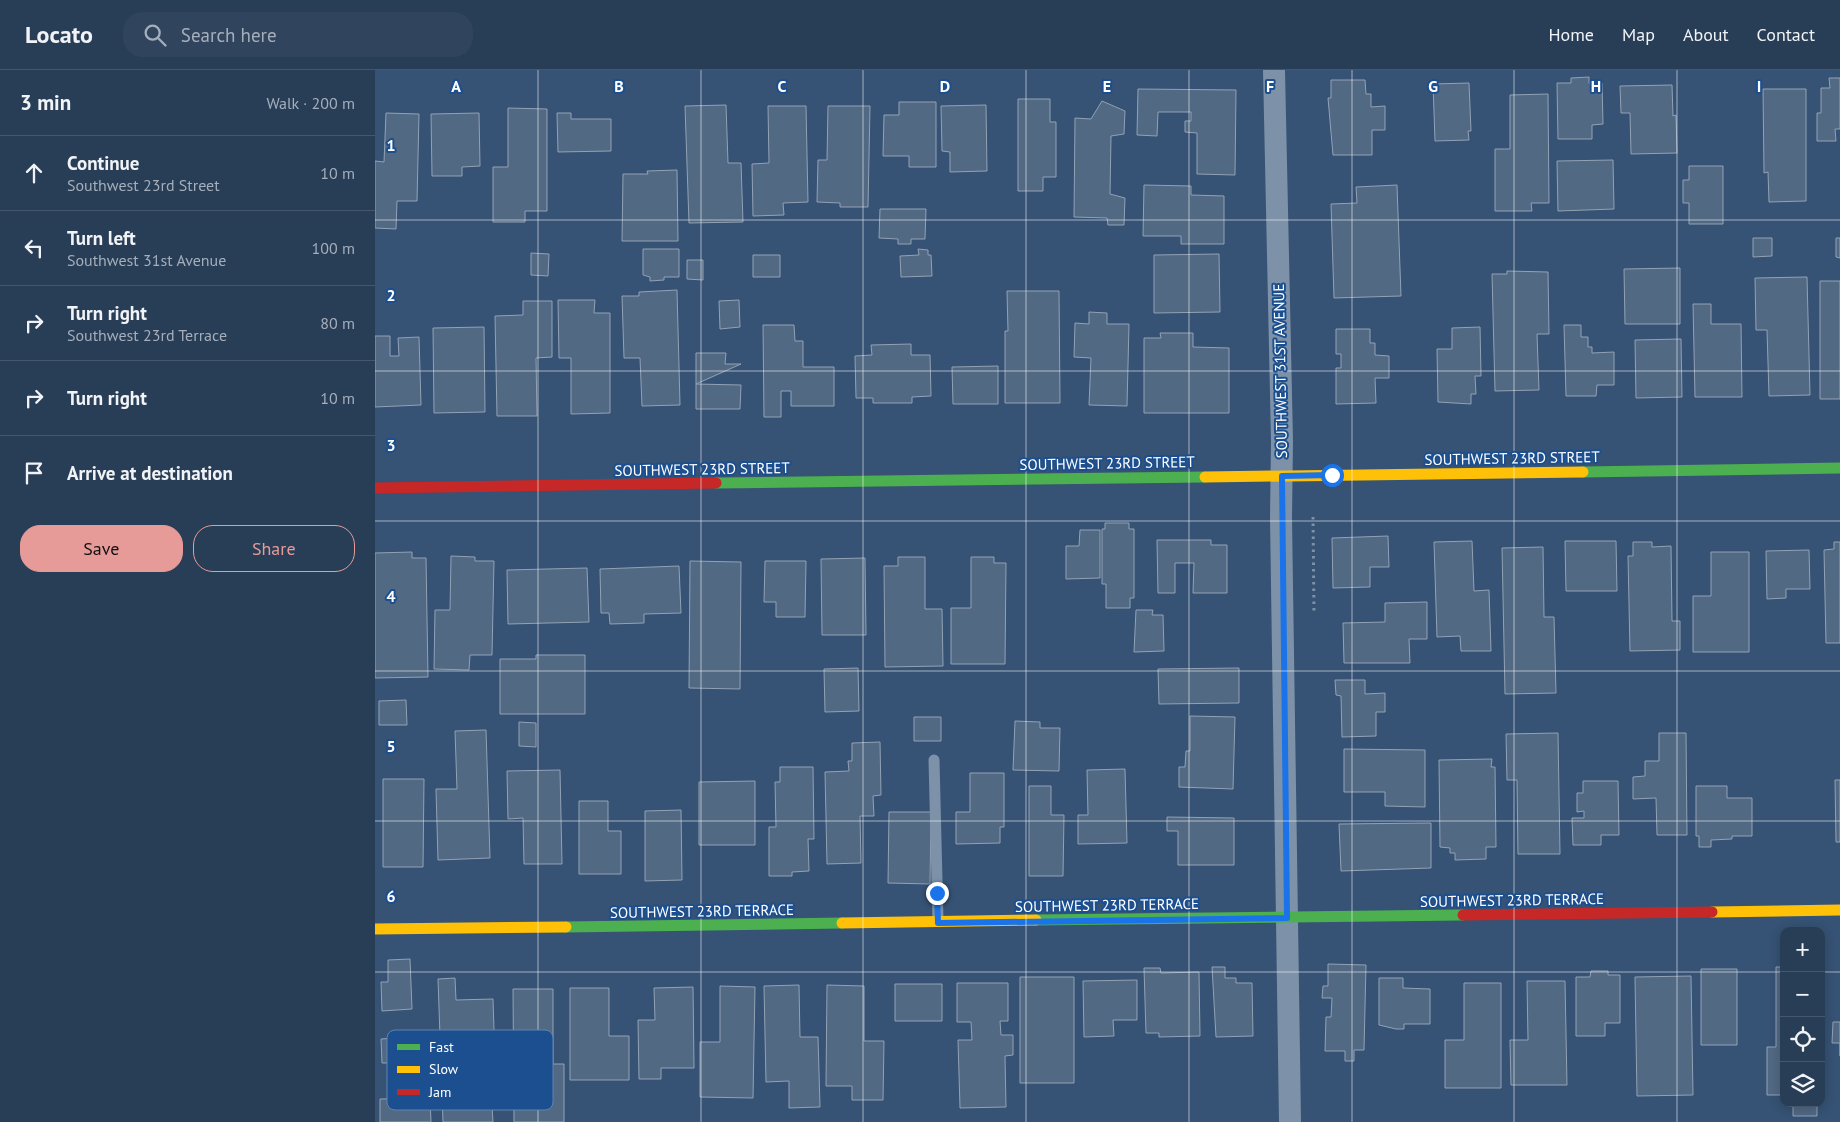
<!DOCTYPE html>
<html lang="en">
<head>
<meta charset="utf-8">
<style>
	body { margin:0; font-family:"PT Sans",sans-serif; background:#30455d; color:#f1f3f6 }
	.controls { position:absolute; right:15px; bottom:15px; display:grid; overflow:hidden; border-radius:10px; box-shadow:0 2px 12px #0003 }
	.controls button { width:45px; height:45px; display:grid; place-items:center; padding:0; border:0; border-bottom:1px solid #44576d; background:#283e57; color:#f1f3f6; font:25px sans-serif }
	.stop { position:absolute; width:15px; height:15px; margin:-11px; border:4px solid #1a73e8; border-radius:50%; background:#fff }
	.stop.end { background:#1a73e8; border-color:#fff; box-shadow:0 1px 5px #0008 }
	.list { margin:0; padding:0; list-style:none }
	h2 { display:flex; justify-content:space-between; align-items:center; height:65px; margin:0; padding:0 20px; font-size:21px }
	h2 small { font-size:16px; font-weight:400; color:#a5aeba }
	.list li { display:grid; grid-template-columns:32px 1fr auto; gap:15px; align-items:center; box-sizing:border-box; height:75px; padding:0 20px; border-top:1px solid #44576d }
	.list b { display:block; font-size:19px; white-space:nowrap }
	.list p { margin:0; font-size:16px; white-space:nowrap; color:#a5aeba }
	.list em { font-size:16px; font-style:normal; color:#a5aeba }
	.actions { display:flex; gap:10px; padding:15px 20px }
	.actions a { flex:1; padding:11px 0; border:1px solid #e69b98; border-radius:20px; text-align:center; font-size:18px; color:#e69b98 }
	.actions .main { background:#e69b98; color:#111 }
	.icon { flex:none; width:28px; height:28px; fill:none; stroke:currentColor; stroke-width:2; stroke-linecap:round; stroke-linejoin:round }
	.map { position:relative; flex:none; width:1465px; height:1052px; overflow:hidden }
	header { display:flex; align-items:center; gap:30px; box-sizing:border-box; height:70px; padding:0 25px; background:#283e57; border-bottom:1px solid #44576d }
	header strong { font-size:24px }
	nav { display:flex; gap:28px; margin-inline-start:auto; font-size:18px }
	.search { width:350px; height:45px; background:#30455d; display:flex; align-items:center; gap:12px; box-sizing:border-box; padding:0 18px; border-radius:20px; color:#a5aeba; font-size:19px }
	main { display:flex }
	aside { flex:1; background:#283e57 }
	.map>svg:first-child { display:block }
	.building { fill:#526984; stroke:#92a2b6 }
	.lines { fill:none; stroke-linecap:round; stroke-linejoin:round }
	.path { stroke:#7d92a8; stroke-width:3; stroke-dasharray:2.5 4; stroke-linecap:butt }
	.lane { stroke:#7d92a8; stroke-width:11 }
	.street { stroke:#7d92a8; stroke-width:22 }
	.fast { stroke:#4caf50; stroke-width:11 }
	.slow { stroke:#ffc107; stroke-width:11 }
	.jam { stroke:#c62828; stroke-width:11 }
	.route { stroke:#1a73e8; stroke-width:6 }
	.grid { fill:none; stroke:#fff; stroke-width:1; stroke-opacity:0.55 }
	.labels { text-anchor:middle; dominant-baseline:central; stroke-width:4; stroke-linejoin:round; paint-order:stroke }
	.street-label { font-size:15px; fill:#fff; stroke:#1b4f8f }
	.key { fill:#1b4f8f; stroke:#5f84b1; stroke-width:1 }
	.key-label { font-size:14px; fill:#fff }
	.grid-label { font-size:16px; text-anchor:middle; font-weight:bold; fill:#fff; stroke:#1b4f8f; stroke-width:4; stroke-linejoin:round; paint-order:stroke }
</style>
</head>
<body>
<header>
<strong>Locato</strong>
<div class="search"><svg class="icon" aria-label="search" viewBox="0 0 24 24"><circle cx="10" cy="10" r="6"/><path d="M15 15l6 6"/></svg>Search here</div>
<nav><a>Home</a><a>Map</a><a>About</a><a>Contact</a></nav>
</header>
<main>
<aside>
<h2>3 min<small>Walk · 200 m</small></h2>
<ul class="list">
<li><svg class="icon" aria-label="ahead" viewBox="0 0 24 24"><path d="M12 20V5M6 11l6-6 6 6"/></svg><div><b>Continue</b><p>Southwest 23rd Street</p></div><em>10 m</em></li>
<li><svg class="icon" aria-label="left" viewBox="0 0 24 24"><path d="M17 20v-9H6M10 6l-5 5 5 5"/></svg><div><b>Turn left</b><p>Southwest 31st Avenue</p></div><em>100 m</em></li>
<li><svg class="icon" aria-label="right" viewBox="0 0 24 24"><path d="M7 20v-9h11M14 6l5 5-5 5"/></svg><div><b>Turn right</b><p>Southwest 23rd Terrace</p></div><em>80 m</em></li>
<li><svg class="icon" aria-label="right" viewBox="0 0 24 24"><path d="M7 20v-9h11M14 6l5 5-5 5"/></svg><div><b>Turn right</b></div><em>10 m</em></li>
<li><svg class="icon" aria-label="arrive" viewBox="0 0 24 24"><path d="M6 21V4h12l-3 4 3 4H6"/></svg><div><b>Arrive at destination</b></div></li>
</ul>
<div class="actions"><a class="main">Save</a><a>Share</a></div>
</aside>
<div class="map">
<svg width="1465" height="1052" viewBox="0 0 1465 1052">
	<rect width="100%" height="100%" fill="#365274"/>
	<path class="building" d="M1214 7V13H1227L1228 54 1217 55V69H1183L1182 13H1196V8Z
		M1454 8H1465V59H1460L1461 71H1442V43H1446V18H1455Z
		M956 10H990L991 24H996V37L1010 36V60H997V85H958L953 28H956Z
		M1094 13 1096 61H1093L1094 70 1060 71 1058 14Z
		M1297 15 1298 46 1301 45 1302 83 1256 84 1255 43H1246L1245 16Z
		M763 19 861 20 860 105 822 104V63L810 62V51H816V42H783L782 66 762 65Z
		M1388 19H1431V131L1394 132 1393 102 1389 103Z
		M1173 24 1174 133H1156L1157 141H1120V79H1135V25Z
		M643 29H675V52H681V107H668V121H643Z
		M727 31 750 41 749 64 736 66 735 124 750 128 749 155H733L732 148 699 147 700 48 716 49Z
		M524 32H561V97H534V86H508L509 45H524Z
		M351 35 353 93H366L368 152 314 153 310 36Z
		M611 35 612 101 575 102V82L567 81 566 36Z
		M393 36H431L433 132 408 133 409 145 378 146 377 94 394 93Z
		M453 36H495L493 137H465V133L442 132 443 90H452Z
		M133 38 172 39V141H150V152H118V97H133Z
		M11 43 44 44 42 131H22L21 159 0 158V91L9 92Z
		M104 43 105 96 87 97V106H57L56 44Z
		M182 43H196V49H236V81L183 82Z
		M1238 90 1239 139 1183 141 1182 91Z
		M1314 96H1348V154H1314V133H1308V110H1314Z
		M302 100 303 171H247L248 104H273L272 101Z
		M769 115 816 116V125L849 126V174H806V166H768Z
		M1022 115 1026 226 959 228 956 134 982 133 981 117Z
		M505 139H551L550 169H536V174H523V169L504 168Z
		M1378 168H1397V186L1378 187Z
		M1461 168H1465V188L1461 187Z
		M268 179H304V207H289V210L275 211V207L268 205Z
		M543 179 553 180V185H556L557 206 526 207 525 186 544 185Z
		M156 183 174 184 173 206 156 205Z
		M844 184 845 242 779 243V185Z
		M378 185H405V207H378Z
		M312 190H328V210L312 209Z
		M1305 198V254H1250L1249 199Z
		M1132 201 1173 202 1174 264H1162L1164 320 1120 321 1117 204H1132Z
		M1432 207 1435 325 1394 326 1392 260H1381L1380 208Z
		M1445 211H1465V329H1445Z
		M302 220 305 335 267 336 265 288H249L247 226H264V222Z
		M632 221H684L685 333H630V261H633Z
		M183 230H220L219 243H235V343L196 344V288H184Z
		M364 230 365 257 345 259 344 231Z
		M148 231H177V287L161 288 162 346H122L120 246 148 245Z
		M1318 234H1336V254H1366L1367 327H1320Z
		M714 242 732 243V254H754L752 336 714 335 716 288 699 287 700 253 714 254Z
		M388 255H419L420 271H428V297H459V336H416V321H406V347H389Z
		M1189 255H1206V267H1213V277H1217V283L1239 282V315H1222L1221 326H1191Z
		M109 257 110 342 59 343 58 258Z
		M1105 257 1106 306H1100L1101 324H1096V334L1063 332 1062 279H1077V258Z
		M961 259H995V273H1000V285L1014 286V308H1000L1001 333 961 334V298H966V284H961Z
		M785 263H818V277L854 278V343H769V268H786Z
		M0 266H15V286H24L23 268 44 267 46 335 0 337Z
		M1306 269 1307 327 1261 328 1260 270Z
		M536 274V285H555L556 326 537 327V333H498V328H481L480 286 497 285 496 275Z
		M321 283H351L350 294H366L321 314Z
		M623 296V334H578L577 297Z
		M321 314 366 315 365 339H321Z
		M730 453H754V459H759V528H755V538H731V514H727V459H730Z
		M705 460H725V508L691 509V476H704Z
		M1013 466 1014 497H995V517L958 518 957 468Z
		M782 470H836V475H852V523H818L819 493H800V523H783Z
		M1097 471 1099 521 1114 520 1116 581H1086L1085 566 1062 567 1059 472Z
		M1190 471H1241L1242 521H1191Z
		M1258 472H1277V477L1296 476 1297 551H1305V580L1255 581 1253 486H1258Z
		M1459 472H1465V573H1451L1449 480 1459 479Z
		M1168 477 1169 547H1179L1181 623 1130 624 1127 478Z
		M1434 480 1435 519H1411V528L1392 529 1391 481Z
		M37 482V488H51L53 607 0 608V483Z
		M1336 482H1374V582H1318V526H1336Z
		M76 486 100 487V491H119L117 585H95L94 600 59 599 60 540H75Z
		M523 487H550V539H567L568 596 510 597 509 496H523Z
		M596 487H619V493H631L630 594H576V538H596Z
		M490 488 491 565H447L446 489Z
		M315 491 366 492 365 619 314 618Z
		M390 491H431L430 547H401V532H389Z
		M304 496 306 543 269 544V553L235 554 234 543H226L225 499Z
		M212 498 214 552 133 554 132 500Z
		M1052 532V569H1034L1035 593H969L968 553 1010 552V533Z
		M761 540H778L777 545H788L789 581 759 582Z
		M161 585H210V644H125V589H161Z
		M483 598 484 641 450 642 449 599Z
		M864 598V633L784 634 783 599Z
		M960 610H990V624L1010 623V642H1001V666L967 667 966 626 961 625Z
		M31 630 32 655H4V631Z
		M815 646 860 647 858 719 804 717V697H810L811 681H815Z
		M539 647H566V671H539Z
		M640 651 665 652V658H685L684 701 638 700Z
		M144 652 161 653V677L144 676Z
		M111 660 115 788 63 790 61 719H82L80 661Z
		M1183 663 1185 784H1143L1142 710H1132L1131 664Z
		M1284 663H1311L1312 765H1282L1281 728 1258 729V707L1270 706V691H1284Z
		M505 672 506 725 498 726 499 746H485L486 793 452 794 450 702 474 701 473 691H477V673Z
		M969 679 1050 680V737L1010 736V722H969Z
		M1117 689 1116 697H1120L1121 777H1111V789L1080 790V783H1075V778L1065 777 1064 690Z
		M405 697H438L439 769H433L434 801 417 802V806H394V757H401L400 712H405Z
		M750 699 752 773 703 774V745H713L712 700Z
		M185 700 187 794H149L148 748 133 749 132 701Z
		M595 703H629V757H625V773L581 774V742H595Z
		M8 709H49L48 797H8Z
		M1460 710H1465V772H1461Z
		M380 711V775H324V712Z
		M1208 711H1243L1244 765H1226V775H1198L1197 748H1209V741L1202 742V723H1208Z
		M654 716H676V745H689L688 806H654Z
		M1321 716H1352V728H1377V766H1357V769L1336 770V777H1324V766H1321Z
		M204 731H233V761H246V804H204Z
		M306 740 307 810 270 811V741Z
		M514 742H556L555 814 513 813Z
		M792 747 859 748V795H803V761H792Z
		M1056 753V798L966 801 964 754Z
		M35 889 37 939 7 941 6 912H13V890Z
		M953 894 991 895 989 980H979V991H970V981H950L951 947H956L957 928H947L948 916H953Z
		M837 897H850V908H861V913H877L878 966 841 967Z
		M1401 897H1409V1025H1392V977H1401Z
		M769 898H785L786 903 824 902 825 966 784 967V963H771Z
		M1326 899H1362V975H1326Z
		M1216 901H1233V905H1245V953H1230V966H1201V907H1215Z
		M1316 906 1318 1025 1262 1026 1260 907Z
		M645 907H699V1013H645Z
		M80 908 81 930 118 929 120 989 97 990 99 1037 117 1036 118 1052H68L63 909Z
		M1004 908H1028V918L1055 919V954H1029V959H1021L1004 955Z
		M762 910V950H738L739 966 709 967 708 911Z
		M1152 911H1190L1192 1015H1136L1135 970H1153Z
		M582 913H633V951H625L626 965H638V985L630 986 631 1037 585 1038 583 970H597L596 952H582Z
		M1089 913H1126V1018H1070V970H1089Z
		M520 914H567V951H520Z
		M424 915 425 967H443L445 1037 414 1038V1011L391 1012 389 916Z
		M452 915 489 916V971H509L508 1030H477V1016H451Z
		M345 916 380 917 378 1028 325 1027V972H345Z
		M318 917 319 998H286V1009H264L263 950H280L279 918Z
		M195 918H234V966H254V1010H195Z
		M138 919H178V994H189V1052H139Z
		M1458 952H1465V986V973H1457Z
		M34 967 36 1014 14 1015 13 993H7L6 969Z
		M55 1028 56 1052H5V1029Z
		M1418 1033H1442V1046H1418Z"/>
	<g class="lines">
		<path class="path" d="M938 447 939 544"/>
		<path class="lane" d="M559 690 563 851"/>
		<path class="street" d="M899 0 907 371 906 448 915 1052"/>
		<path class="fast" d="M1208 402 1465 398
			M341 413 830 407
			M661 850 1088 845
			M191 857 467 853"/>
		<path class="slow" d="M830 407 1208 402
			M1337 842 1465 840
			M467 853 661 850
			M0 859 191 857"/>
		<path class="jam" d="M0 418 341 413
			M1088 845 1337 842"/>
	</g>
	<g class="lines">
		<path class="route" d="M562 823 563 853 912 848 907 406 957 405"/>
	</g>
	<path class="grid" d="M163 0V1052M326 0V1052M488 0V1052M651 0V1052M814 0V1052M977 0V1052M1139 0V1052M1302 0V1052M0 150H1465M0 301H1465M0 451H1465M0 601H1465M0 751H1465M0 902H1409M1446 902H1465"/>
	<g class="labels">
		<g class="street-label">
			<text transform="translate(905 301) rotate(-91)">SOUTHWEST 31ST AVENUE</text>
			<text transform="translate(1137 388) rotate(-1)">SOUTHWEST 23RD STREET</text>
			<text transform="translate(732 393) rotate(-1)">SOUTHWEST 23RD STREET</text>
			<text transform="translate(327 399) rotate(-1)">SOUTHWEST 23RD STREET</text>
			<text transform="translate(1137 830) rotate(-1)">SOUTHWEST 23RD TERRACE</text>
			<text transform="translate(732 835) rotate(-1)">SOUTHWEST 23RD TERRACE</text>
			<text transform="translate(327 841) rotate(-1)">SOUTHWEST 23RD TERRACE</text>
		</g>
	</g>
	<rect x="12" y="960" width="166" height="80" rx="8" class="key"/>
	<rect x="22" y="974" width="23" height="6" fill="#4caf50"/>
	<rect x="22" y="996" width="23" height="7" fill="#ffc107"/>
	<rect x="22" y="1019" width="23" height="6" fill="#c62828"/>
	<g class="key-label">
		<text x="54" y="982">Fast</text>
		<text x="54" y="1004">Slow</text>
		<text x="54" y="1027">Jam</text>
	</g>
	<g class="grid-label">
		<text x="81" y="22">A</text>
		<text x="244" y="22">B</text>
		<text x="407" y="22">C</text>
		<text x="570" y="22">D</text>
		<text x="732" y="22">E</text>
		<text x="895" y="22">F</text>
		<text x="1058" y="22">G</text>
		<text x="1221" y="22">H</text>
		<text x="1384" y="22">I</text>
		<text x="16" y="81">1</text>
		<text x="16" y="231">2</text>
		<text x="16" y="381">3</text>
		<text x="16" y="532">4</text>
		<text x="16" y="682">5</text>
		<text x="16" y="832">6</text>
	</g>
</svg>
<div class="controls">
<button>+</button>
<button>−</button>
<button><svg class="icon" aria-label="locate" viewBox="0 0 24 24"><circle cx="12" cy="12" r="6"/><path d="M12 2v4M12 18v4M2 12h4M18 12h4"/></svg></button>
<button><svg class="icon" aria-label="layers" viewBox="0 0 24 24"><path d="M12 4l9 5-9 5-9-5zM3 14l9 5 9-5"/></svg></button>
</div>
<div class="stop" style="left:957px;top:405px"></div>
<div class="stop end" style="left:562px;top:823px"></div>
</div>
</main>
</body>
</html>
